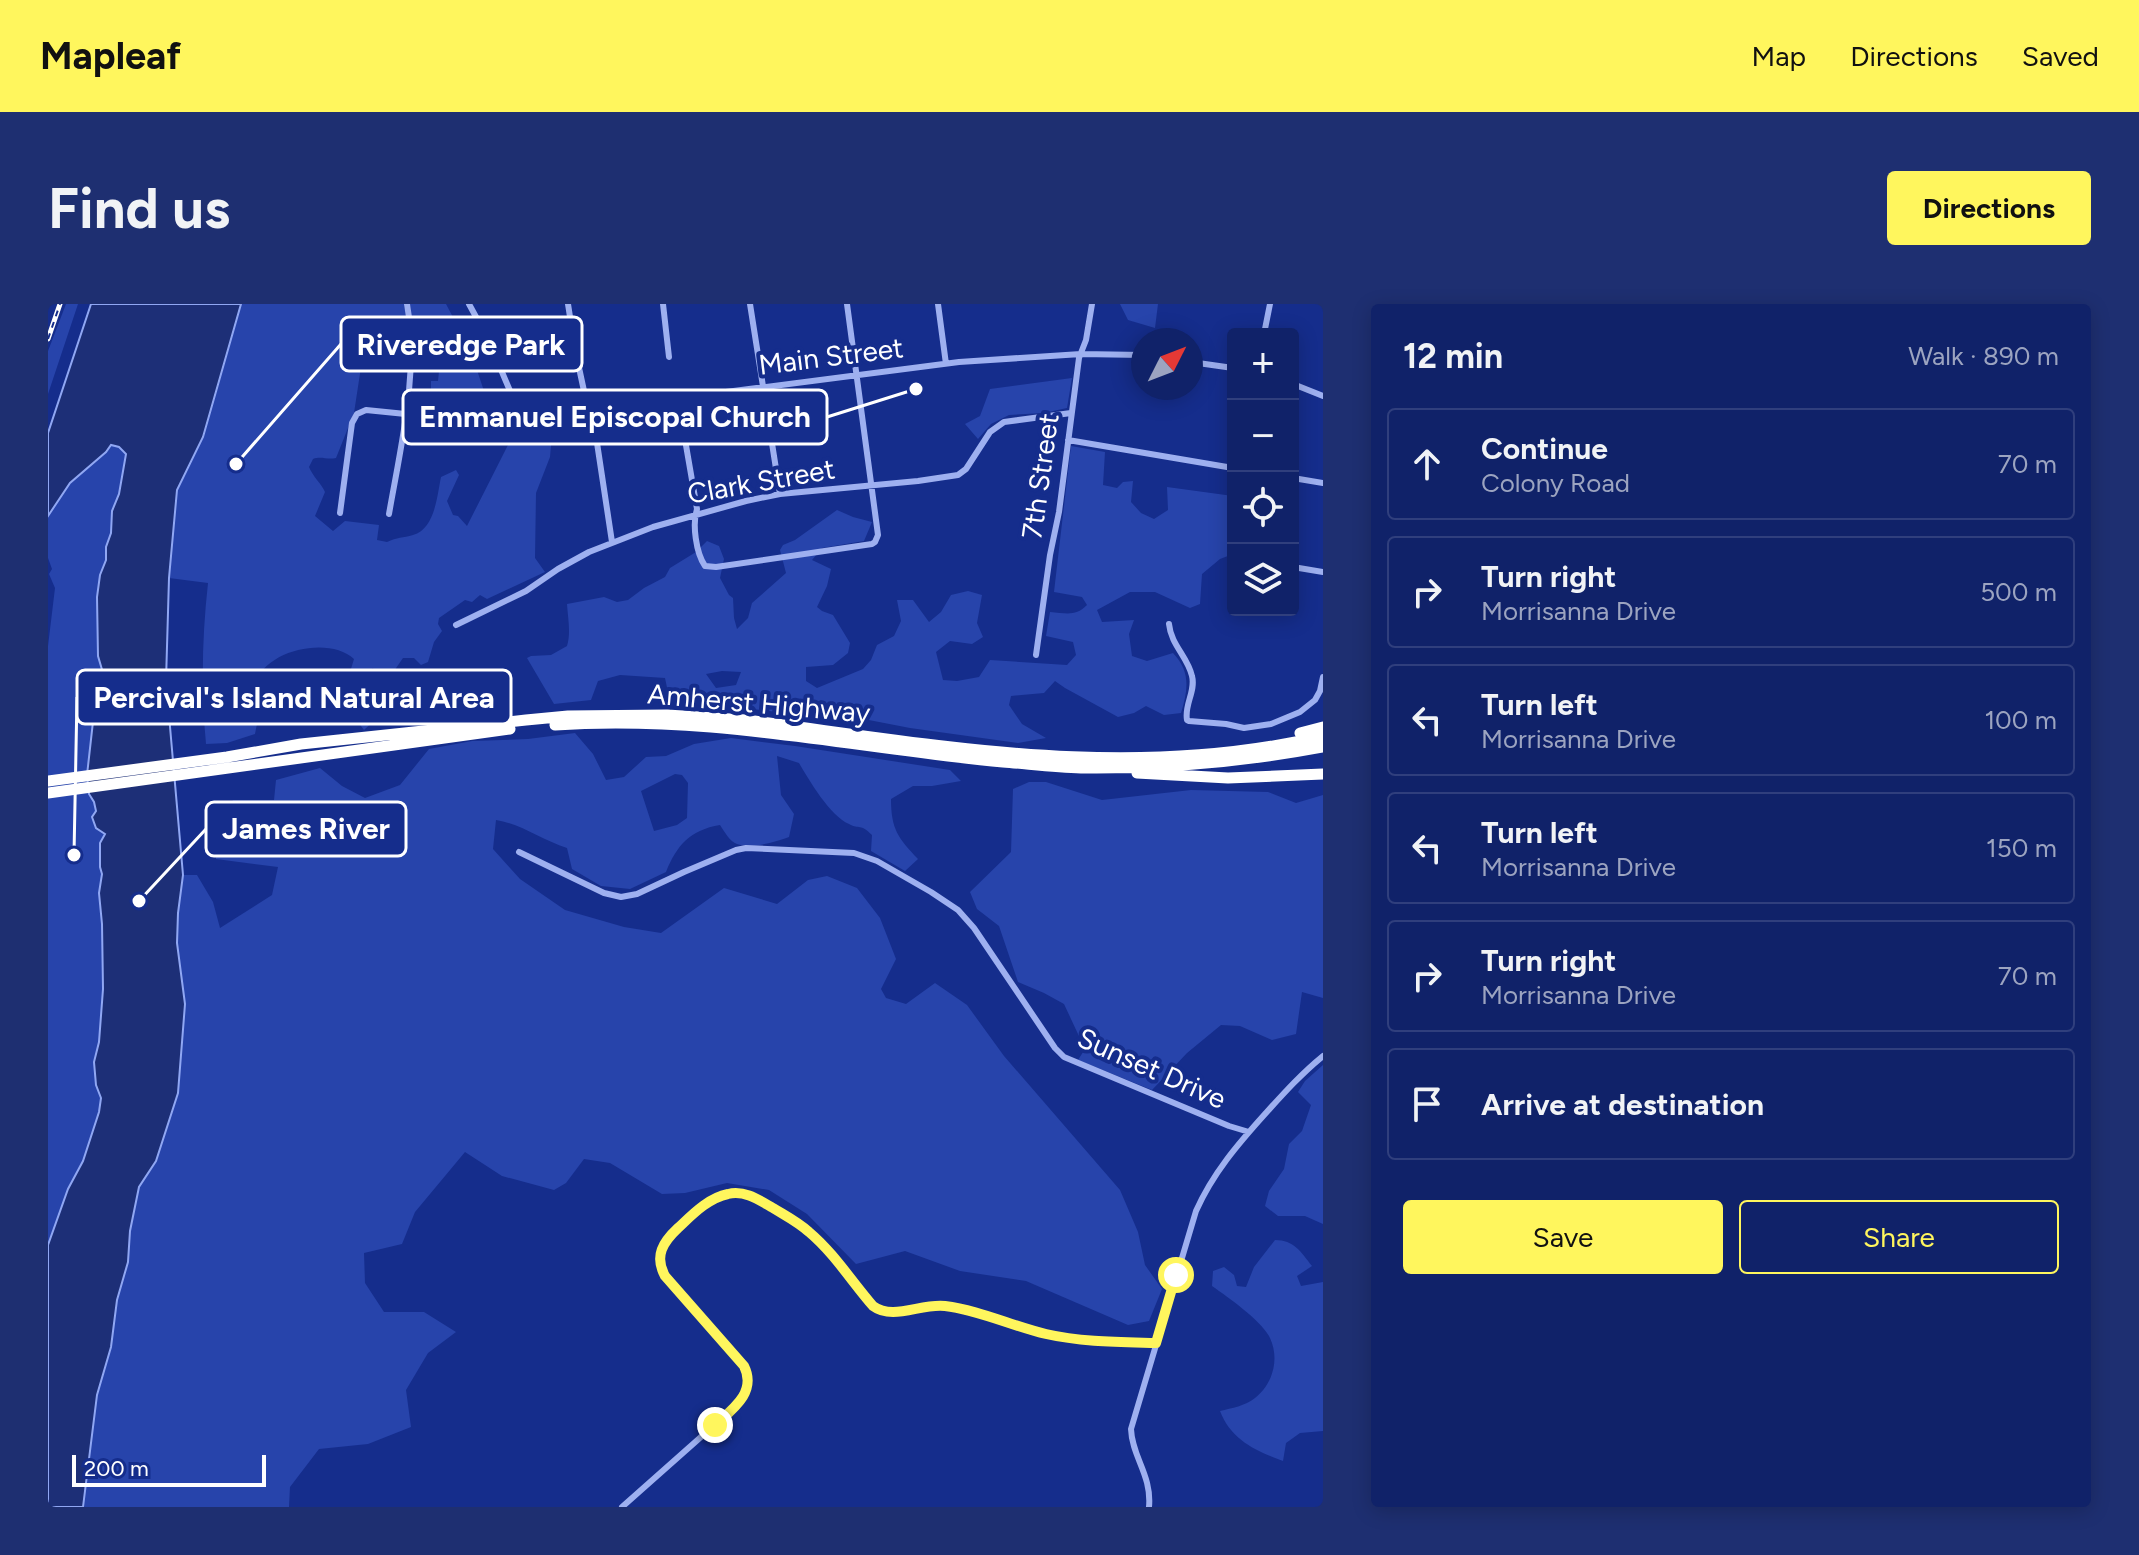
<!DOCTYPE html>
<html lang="en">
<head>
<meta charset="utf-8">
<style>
	body { margin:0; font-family:Figtree,sans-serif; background:#1e2f71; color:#f1f3f6 }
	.controls { position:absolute; right:24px; top:24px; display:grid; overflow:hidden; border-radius:8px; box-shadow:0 4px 20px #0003 }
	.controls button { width:72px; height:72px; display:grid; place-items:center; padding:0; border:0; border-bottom:2px solid #303f7d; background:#102269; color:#f1f3f6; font:40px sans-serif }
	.compass { position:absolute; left:1083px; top:24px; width:72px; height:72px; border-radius:50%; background:#102269; box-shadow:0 4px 20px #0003; rotate:48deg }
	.scale { position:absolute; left:24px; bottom:20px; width:194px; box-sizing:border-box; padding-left:8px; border:4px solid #fff; border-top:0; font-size:22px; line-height:28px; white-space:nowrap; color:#fff; -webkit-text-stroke:6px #152d8c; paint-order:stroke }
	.stop { position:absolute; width:24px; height:24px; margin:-18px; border:6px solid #fff65d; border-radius:50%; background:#fff }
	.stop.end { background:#fff65d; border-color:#fff; box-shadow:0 2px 8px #0008 }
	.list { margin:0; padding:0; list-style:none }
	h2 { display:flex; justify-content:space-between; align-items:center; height:104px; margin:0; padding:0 32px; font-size:34px }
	h2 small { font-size:26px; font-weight:400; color:#9ca4c0 }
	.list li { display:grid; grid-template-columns:52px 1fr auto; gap:24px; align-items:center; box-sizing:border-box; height:112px; margin:0 16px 16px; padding:0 16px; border:2px solid #303f7d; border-radius:8px }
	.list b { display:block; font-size:30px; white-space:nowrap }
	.list p { margin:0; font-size:26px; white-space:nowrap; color:#9ca4c0 }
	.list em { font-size:26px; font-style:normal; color:#9ca4c0 }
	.actions { display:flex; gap:16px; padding:24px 32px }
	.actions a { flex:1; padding:18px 0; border:2px solid #fff65d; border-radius:8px; text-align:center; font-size:28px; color:#fff65d }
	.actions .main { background:#fff65d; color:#111 }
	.icon { flex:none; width:44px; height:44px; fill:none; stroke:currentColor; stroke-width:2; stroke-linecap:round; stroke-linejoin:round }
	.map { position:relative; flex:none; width:1275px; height:1203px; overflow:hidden; border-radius:8px }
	header { display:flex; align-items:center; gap:48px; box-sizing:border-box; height:112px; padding:0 40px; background:#fff65d; color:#111 }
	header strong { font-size:38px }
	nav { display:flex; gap:44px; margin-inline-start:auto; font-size:28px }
	.intro { display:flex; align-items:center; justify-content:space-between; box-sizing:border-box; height:192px; padding:0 48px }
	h1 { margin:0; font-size:56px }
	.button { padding:20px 36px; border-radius:8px; background:#fff65d; color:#111; font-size:28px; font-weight:700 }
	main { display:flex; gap:48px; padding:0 48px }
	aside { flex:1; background:#102269; border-radius:8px; box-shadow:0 4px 20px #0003 }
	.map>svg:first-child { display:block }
	.green { fill:#2744ab; fill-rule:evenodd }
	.water { fill:#1d2f77; stroke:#90a7f3; stroke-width:2 }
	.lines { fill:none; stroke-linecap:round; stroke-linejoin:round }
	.street { stroke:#9eb0f0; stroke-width:6 }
	.highway { stroke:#fff; stroke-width:11 }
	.rail-casing { stroke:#fff; stroke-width:5 }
	.rail { stroke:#152d8c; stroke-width:2; stroke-dasharray:6; stroke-linecap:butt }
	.route { stroke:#fff65d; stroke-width:10 }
	.labels { text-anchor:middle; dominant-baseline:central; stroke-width:8; stroke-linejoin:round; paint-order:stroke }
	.street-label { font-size:28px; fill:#fff; stroke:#152d8c }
	.leader { fill:none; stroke:#fff; stroke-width:3 }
	.callout-dot { fill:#fff; stroke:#152d8c; stroke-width:3 }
	.callout { fill:#152d8c; stroke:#fff; stroke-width:3 }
	.callout-label { font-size:30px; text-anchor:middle; font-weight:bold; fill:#fff }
</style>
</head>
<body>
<header>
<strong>Mapleaf</strong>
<nav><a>Map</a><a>Directions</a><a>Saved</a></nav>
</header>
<div class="intro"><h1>Find us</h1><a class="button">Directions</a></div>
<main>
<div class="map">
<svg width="1275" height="1203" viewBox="0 0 1275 1203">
	<rect width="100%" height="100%" fill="#152d8c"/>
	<path class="green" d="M18 0H30L0 90V47Z
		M193 0H356L362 38 359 59C331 50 335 37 328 13L299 35C302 46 309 52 313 63L306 109 288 154C279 156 273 152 265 155L261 163C265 173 273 179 277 188L267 212 285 227 297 217 331 221 329 236 339 238C349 233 355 234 365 231 387 225 389 192 393 173L408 166 411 171 399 197 405 211 410 212 419 222 461 139 467 123H488L505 119 502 153 488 189 487 254 497 268 439 295 432 291 424 298 417 296 391 314 390 320 394 327 386 338 380 358 373 361 366 354H355L346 367 333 410 316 426 310 418 328 379 325 364 292 412 295 391 306 355C282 332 216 345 207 381 205 390 210 402 210 411 210 417 208 424 207 430L179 439 158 440C153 386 154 333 160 279L121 274 129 186 155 133Z
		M362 0H398L407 17 427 23 435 44 424 51 441 102 433 110C424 96 422 96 405 100L399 88 383 90V77H390L391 67 386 61 378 60 367 52Z
		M1072 0H1110L1107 24 1080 16Z
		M1024 74 1019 104 996 109 961 111 943 120 930 135 917 120 932 112 942 85Z
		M63 141 71 142 78 150 71 190 64 207 63 229 58 243V256L52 271 49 293 50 352 55 369 48 391 39 471 41 490 46 498 48 507 44 513 48 524 57 530 52 563 54 570 51 589 54 620 55 685 51 738 46 758 48 781 53 794 51 808 35 857 20 885 0 941V342L7 284 1 270 4 265 0 254V212L22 179 58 148Z
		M1023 142 1057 148 1055 181 1069 184 1075 178 1085 177 1083 198 1093 209 1106 215 1120 206 1119 183 1185 192V250L1172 255 1154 270 1152 300 1142 304 1107 288H1082L1049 306 1054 318 1086 316 1081 330 1084 352 1099 357 1125 349C1143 368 1140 386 1133 409L1116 411 1098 402 1086 409 1070 413 1017 384 1007 377 996 389 963 392 961 401 974 420 998 434 970 439 862 424 795 411 765 413 676 401 622 398 617 374 572 371 550 377 543 396 506 400 479 354 483 352 503 351 519 342C523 329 520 315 519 300L556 293 569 298 580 296 596 284 617 273 622 264 648 248 659 237 671 242 676 255 672 274 681 291 685 294 686 314 689 325 700 314 704 299 738 269 732 246 735 241 747 236 789 206 805 213 824 218 816 237 774 244 764 256 783 265 779 282 769 303 774 307 785 311 802 339 800 349 785 361 758 363V377L769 384 815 365 823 356 829 341 846 332 853 317 849 296H865L881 318 893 308 903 291 920 287 934 291 929 319 935 333 924 340 902 337 888 348 895 376 909 377 931 373 942 356 1019 361 1028 351 1025 338 998 332 1002 308C1018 309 1027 313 1039 301L1034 293 1006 288ZM674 367 693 368 688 381 668 384 658 370Z
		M527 429 545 450 558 476 576 473 598 453 618 452 646 440 683 434 747 442 902 466 913 477 884 482H865L843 495C843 525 850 534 870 555L857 567 823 547 824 531C812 519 812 526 801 520 782 512 761 476 751 459L729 452 733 491 746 510 741 533C728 538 703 545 689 540 682 538 676 527 672 521 642 526 629 541 618 568L582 585 553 582 524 565 519 544C494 536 473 520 448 516L445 545 472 575 517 606 576 623 613 629 676 584 729 600 760 576 779 572 809 584 832 614 848 655 833 685 838 694 858 700 887 679 919 701 956 752 1072 886 1090 928 1097 961 1114 985 1101 1017 1080 1021 978 977 912 967 857 947 808 960 759 910 721 886 679 879 637 889 614 890 562 859 536 855 518 879 506 886 454 872 417 848 367 908 354 940 316 949 317 979 336 1008H376L408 1028 380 1049 358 1086 363 1123 320 1140 271 1145 242 1183 241 1203H35L49 1091 63 1043 69 996 80 958 82 927 91 882 108 857 130 789 137 700 129 639 130 609 135 571H149L165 598 172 624 224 591 230 563 168 555 167 528 185 496H226L228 476 272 464 294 482 317 494 352 481 381 445 424 437 480 435ZM627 470 634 471 640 479 639 514 629 521 606 527 593 487Z
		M981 478H998L1054 496 1143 486 1220 488 1248 499 1275 491V694L1254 688 1248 730 1224 736 1192 722 1173 721 1139 749 1104 786 1030 756 1037 745 1016 700 996 689 970 678 951 622 929 605 922 588 963 548 965 485Z
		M1275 761V920L1257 912H1230L1217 902 1221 887 1236 865 1241 840 1254 827 1263 801 1250 788 1257 777Z
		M1227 936C1246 936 1253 948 1264 962L1249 972 1253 982 1275 978V1127L1252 1129 1238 1139 1235 1157C1208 1147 1183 1136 1172 1107 1184 1104 1197 1102 1207 1094 1226 1079 1232 1053 1221 1032 1211 1015 1181 994 1164 982L1165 967 1176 963 1186 971 1189 982 1198 983 1206 963Z"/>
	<path class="water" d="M43 0H193L155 133 129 186 121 274 118 377 135 571 130 609 129 639 137 700 130 789 108 857 91 883 82 927 80 958 69 996 63 1043 49 1091 35 1203H0V941L20 885 35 857 51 808 53 794 48 781 46 758 51 738 55 685 54 620 51 589 54 570 52 563V539L57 530 48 524 44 513 48 507 46 498 41 490 39 471 48 391 55 369 50 352 49 293 52 271 58 256V243L63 229 64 207 71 190 78 150 71 143 63 141 58 148 22 179 0 212V129Z"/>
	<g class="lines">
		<path class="street" d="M421 0 440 35 471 108 479 118
			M520 0 527 45 539 101 544 107 546 119 564 238
			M615 0 621 53
			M702 0 732 190
			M890 0 898 60
			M1216 30 1222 0
			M1143 58 1185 64
			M1245 80 1275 92
			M630 95 649 205C644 220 648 249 657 262L668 263 824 240 827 238 830 231 799 0
			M1020 136 1185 164
			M1245 174 1275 179
			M292 209 304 119 309 110 318 106 417 116 479 118 562 103 911 58 1033 50 1095 51
			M341 210C353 141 371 69 359 0
			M1245 263 1275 268
			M1121 320C1123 341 1140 353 1144 372 1148 387 1136 401 1139 416L1141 417 1178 420 1196 424 1223 420 1252 408 1267 396 1272 387 1275 373
			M408 321 478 287 510 265 541 248 605 223 698 197 732 190 870 177 910 171 918 165 942 128 956 118 1023 109
			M988 351 1002 251 1011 208 1031 54 1038 36 1044 0
			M471 548 556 589 573 593 589 590 636 568 688 546 698 544 806 549 829 557 883 588 910 606 926 624 1007 744 1016 753 1181 822 1201 828
			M574 1203 689 1101 697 1090 700 1080 699 1068 696 1062 617 972C606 952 615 938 630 924 644 911 660 894 680 890 697 886 711 896 725 904 738 912 750 918 761 928 786 949 804 978 825 1002 846 1017 873 999 897 1002 929 1006 961 1020 992 1028 1029 1038 1070 1038 1108 1039
			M1101 1203C1104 1171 1084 1153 1083 1125L1148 907C1165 869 1190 840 1217 810 1236 789 1254 769 1275 752"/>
		<path class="highway" d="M507 421C658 410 806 444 955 458 981 460 1007 463 1033 464 1114 465 1195 458 1275 443
			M1252 429 1275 423
			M1089 469 1180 474 1275 470
			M0 477 179 453 253 440 478 416 520 412 619 411 698 416C893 441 1079 478 1275 432
			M0 489 462 425"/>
		<defs>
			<path id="rail" d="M0 35 12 0"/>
		</defs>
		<use href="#rail" class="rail-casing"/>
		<use href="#rail" class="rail"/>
	</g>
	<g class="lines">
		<path class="route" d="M667 1121C685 1105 709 1088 696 1062L617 972C606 952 615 938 630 924 644 911 660 894 680 890 697 886 711 896 725 904 738 912 750 918 761 928 786 949 804 978 825 1002 845 1017 873 999 897 1002 931 1006 964 1022 998 1030 1033 1038 1072 1038 1108 1039L1128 971"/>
	</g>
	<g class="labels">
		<g class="street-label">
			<text transform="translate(783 52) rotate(-7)">Main Street</text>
			<text transform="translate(992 172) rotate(-82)">7th Street</text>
			<text transform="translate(713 177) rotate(-10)">Clark Street</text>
			<text transform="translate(711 399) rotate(5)">Amherst Highway</text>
			<text transform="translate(1104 764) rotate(24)">Sunset Drive</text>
		</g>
	</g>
	<path class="leader" d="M188 160L293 40M868 85L779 113M26 551L29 393M91 597L158 525"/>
	<g class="callout-dot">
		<circle cx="188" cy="160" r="8"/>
		<circle cx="868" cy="85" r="8"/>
		<circle cx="26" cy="551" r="8"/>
		<circle cx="91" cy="597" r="8"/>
	</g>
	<g class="callout">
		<rect x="293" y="13" width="241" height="54" rx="8"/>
		<rect x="355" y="86" width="424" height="54" rx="8"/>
		<rect x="29" y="366" width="434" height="54" rx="8"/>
		<rect x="158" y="498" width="200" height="54" rx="8"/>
	</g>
	<g class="callout-label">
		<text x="413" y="51">Riveredge Park</text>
		<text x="567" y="123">Emmanuel Episcopal Church</text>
		<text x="246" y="404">Percival's Island Natural Area</text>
		<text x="258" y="535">James River</text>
	</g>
</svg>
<div class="controls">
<button>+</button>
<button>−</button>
<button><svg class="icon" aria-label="locate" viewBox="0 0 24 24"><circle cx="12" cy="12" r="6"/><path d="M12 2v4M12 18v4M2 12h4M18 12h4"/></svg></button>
<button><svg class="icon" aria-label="layers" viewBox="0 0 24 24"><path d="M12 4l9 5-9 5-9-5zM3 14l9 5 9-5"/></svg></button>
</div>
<svg class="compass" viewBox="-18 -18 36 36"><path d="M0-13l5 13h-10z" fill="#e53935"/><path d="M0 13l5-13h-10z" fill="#9ca4c0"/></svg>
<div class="scale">200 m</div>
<div class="stop" style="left:1128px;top:971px"></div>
<div class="stop end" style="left:667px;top:1121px"></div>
</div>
<aside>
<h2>12 min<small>Walk · 890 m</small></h2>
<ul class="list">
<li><svg class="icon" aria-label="ahead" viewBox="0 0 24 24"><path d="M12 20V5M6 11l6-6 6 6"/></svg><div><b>Continue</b><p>Colony Road</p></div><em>70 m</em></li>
<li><svg class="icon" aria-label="right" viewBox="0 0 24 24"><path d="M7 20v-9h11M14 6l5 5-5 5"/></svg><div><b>Turn right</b><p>Morrisanna Drive</p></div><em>500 m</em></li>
<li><svg class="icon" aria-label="left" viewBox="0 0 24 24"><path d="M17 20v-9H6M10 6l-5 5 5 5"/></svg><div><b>Turn left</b><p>Morrisanna Drive</p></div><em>100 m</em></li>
<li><svg class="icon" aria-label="left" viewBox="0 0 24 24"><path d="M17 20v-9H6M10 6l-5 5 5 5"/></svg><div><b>Turn left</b><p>Morrisanna Drive</p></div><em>150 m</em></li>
<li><svg class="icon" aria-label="right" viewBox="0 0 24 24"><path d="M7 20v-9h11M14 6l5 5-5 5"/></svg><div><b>Turn right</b><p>Morrisanna Drive</p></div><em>70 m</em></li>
<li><svg class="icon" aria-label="arrive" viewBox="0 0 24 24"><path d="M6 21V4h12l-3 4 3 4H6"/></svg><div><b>Arrive at destination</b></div></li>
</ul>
<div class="actions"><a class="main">Save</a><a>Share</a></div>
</aside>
</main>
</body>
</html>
